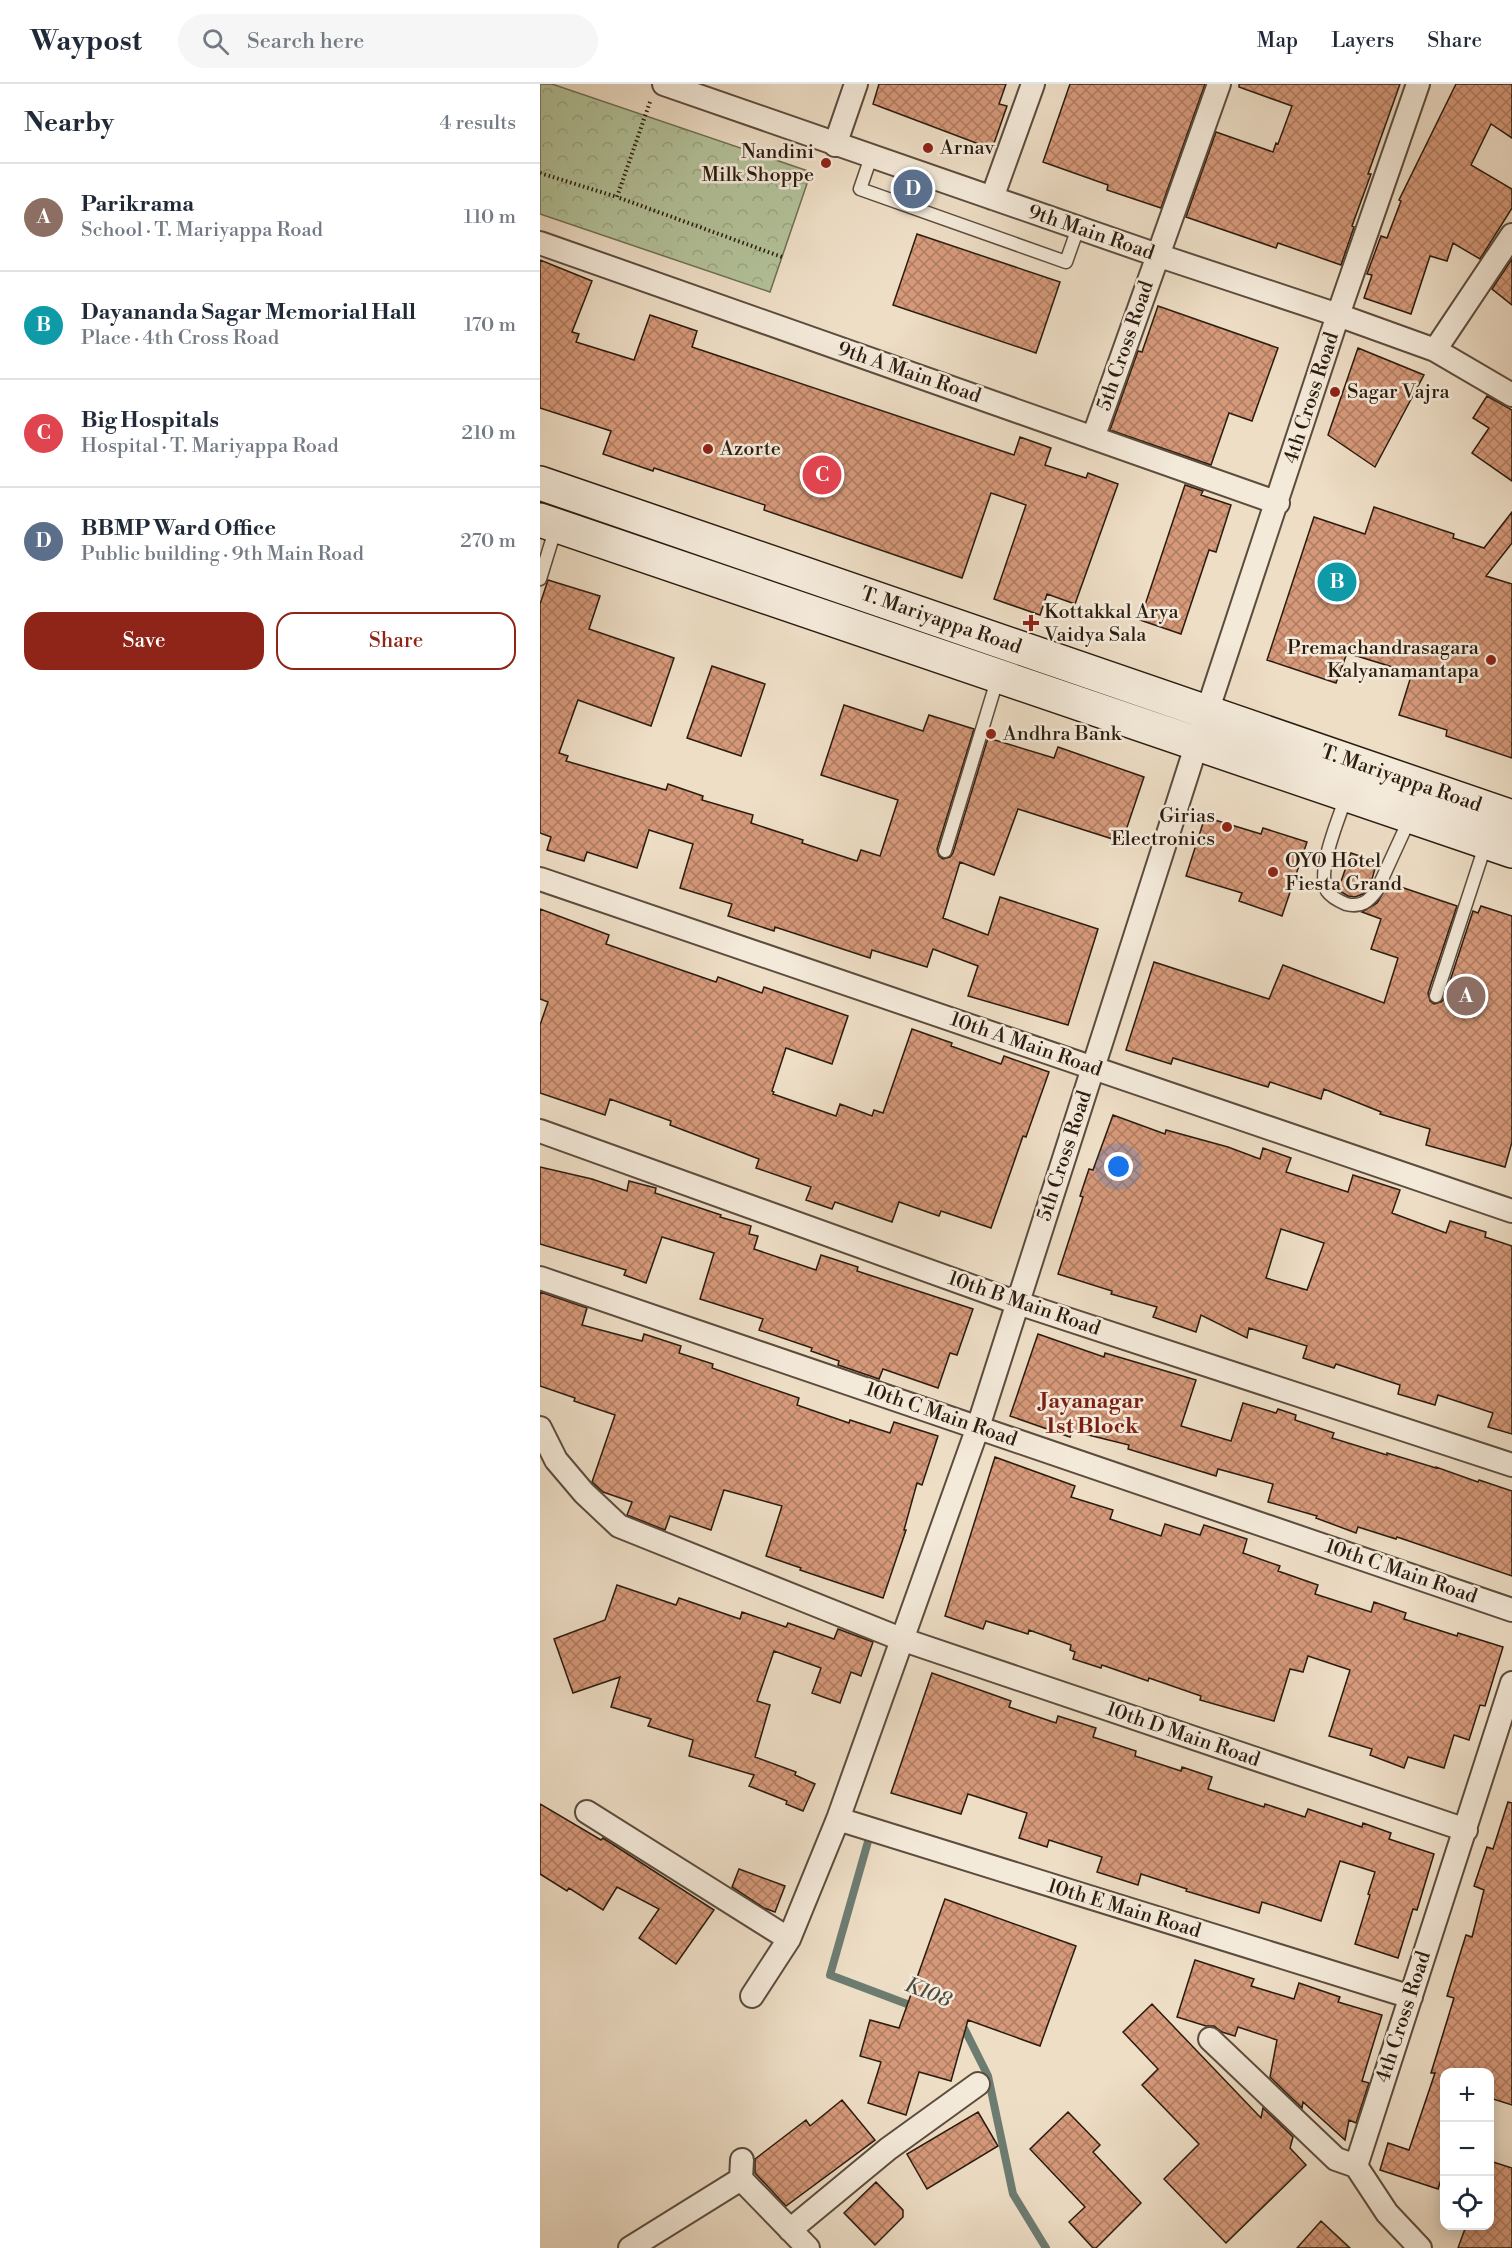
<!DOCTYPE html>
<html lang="en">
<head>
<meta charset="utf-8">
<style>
	body { margin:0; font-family:"Libre Bodoni",serif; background:#f6f6f7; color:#1f2937 }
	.controls { position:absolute; right:18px; bottom:18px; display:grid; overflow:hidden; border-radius:12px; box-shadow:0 3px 15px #0003 }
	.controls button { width:54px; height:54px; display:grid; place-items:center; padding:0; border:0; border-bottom:2px solid #e0e1e3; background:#fff; color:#1f2937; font:30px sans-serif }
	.you { position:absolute; left:579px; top:1083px; width:21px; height:21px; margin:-15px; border:4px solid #fff; border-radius:50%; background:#1a73e8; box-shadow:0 0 0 9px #1a73e833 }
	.badge { display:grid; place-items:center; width:39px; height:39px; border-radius:50%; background:#8f2418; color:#fff; font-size:20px; font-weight:700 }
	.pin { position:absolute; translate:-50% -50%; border:3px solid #fff; box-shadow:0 2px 6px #0006 }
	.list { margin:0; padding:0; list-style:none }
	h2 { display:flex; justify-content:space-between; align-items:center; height:78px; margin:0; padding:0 24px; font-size:26px }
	h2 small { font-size:20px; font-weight:400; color:#747a83 }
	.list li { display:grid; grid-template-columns:39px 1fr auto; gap:18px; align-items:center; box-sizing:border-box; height:108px; padding:0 24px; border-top:2px solid #e0e1e3 }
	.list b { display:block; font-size:22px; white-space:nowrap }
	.list p { margin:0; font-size:20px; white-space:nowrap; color:#747a83 }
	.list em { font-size:20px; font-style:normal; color:#747a83 }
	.actions { display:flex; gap:12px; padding:18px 24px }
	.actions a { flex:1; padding:14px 0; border:2px solid #8f2418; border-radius:18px; text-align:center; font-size:21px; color:#8f2418 }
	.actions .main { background:#8f2418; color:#fff }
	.icon { flex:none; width:33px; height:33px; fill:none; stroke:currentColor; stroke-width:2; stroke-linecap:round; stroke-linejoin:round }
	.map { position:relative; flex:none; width:972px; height:2164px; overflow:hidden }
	header { display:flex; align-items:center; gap:36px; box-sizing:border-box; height:84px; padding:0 30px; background:#fff; border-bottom:2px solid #e0e1e3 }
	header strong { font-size:28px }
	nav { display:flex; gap:33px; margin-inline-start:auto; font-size:21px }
	.search { width:420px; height:54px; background:#f6f6f7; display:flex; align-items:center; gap:15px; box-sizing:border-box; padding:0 21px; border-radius:33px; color:#747a83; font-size:22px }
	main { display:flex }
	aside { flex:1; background:#fff }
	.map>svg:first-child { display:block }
	.park { fill:url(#park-crowns); stroke:#6f6f54; stroke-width:1.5 }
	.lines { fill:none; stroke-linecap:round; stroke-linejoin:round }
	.stream { stroke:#6d7c71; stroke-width:8 }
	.building { fill:url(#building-cross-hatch); stroke:#2b1c0f; stroke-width:1.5; fill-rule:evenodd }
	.lane-casing { stroke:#5c4c3d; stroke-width:15 }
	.street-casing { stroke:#5c4c3d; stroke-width:26 }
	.secondary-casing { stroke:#2b1c0f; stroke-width:36 }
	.path { stroke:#2b1c0f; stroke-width:4; stroke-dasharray:1.5 3; stroke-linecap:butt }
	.lane { stroke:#f4eada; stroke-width:12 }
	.street { stroke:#f4eada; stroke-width:22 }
	.secondary { stroke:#f4eada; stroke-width:33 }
	.poi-dot { fill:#8f2418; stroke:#f4eada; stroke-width:2 }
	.labels { text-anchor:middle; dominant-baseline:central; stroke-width:5; stroke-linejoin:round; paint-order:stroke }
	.poi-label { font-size:20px; fill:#2b1c0f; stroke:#f4eada; text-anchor:start }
	.street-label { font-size:20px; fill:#2b1c0f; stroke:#f4eada }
	.water-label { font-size:21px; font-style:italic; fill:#4c4c40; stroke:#f4eada }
	.quarter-label { font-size:22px; font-weight:bold; fill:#7a1f14; stroke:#f4eada }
</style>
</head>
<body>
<header>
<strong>Waypost</strong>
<div class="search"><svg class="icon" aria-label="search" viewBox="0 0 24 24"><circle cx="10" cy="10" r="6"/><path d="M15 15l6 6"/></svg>Search here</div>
<nav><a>Map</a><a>Layers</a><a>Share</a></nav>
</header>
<main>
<aside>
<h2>Nearby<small>4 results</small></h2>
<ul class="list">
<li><span class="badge" style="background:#8d6e63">A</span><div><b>Parikrama</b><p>School · T. Mariyappa Road</p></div><em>110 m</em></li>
<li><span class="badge" style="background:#0f9aa8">B</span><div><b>Dayananda Sagar Memorial Hall</b><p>Place · 4th Cross Road</p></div><em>170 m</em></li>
<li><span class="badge" style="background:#e0444e">C</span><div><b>Big Hospitals</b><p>Hospital · T. Mariyappa Road</p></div><em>210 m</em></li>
<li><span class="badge" style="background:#5c6f8a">D</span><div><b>BBMP Ward Office</b><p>Public building · 9th Main Road</p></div><em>270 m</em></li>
</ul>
<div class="actions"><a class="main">Save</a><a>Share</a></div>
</aside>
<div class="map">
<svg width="972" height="2164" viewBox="0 0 972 2164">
	<defs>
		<pattern id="park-crowns" width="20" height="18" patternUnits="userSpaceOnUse" patternTransform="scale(1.5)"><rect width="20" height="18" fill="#b3c29a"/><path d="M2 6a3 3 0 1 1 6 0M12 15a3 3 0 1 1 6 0" fill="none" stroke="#9aa684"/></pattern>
		<pattern id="building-cross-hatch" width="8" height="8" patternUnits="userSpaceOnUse" patternTransform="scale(1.5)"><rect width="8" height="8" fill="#d6997a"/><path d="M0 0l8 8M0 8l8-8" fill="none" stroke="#ae7c62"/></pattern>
	</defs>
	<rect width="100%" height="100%" fill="#eedec6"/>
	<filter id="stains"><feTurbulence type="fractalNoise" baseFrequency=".00333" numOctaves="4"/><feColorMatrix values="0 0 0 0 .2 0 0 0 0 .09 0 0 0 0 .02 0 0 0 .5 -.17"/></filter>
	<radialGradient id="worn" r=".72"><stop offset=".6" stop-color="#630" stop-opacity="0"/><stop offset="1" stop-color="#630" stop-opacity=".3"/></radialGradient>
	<path class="park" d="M0 0H12L271 88 230 208 0 130Z"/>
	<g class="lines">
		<path class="stream" d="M331 1747 290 1891 375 1923
			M419 1941 423 1942 448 1992 473 2110 506 2164"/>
	</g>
	<path class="building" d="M339 0H466L459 20 467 22 452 65 333 20Z
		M530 0H665L621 124 567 106 568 101 503 78Z
		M699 0H860L828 90H831L812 142 814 143 801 181 738 159 736 164 646 133 676 48 733 68 736 59 738 60 752 22 699 3Z
		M916 0H972V54L951 40 931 81 972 105V124L940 175 913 159 907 177 890 172 871 230 824 214 832 191 827 190 841 152 847 154 861 117 859 116Z
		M377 150 520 198 496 269 353 221Z
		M972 175V221L952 205Z
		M0 176 52 197 32 248 39 250 36 258 94 276 110 231 157 247 152 263 474 371 480 353 511 364 505 381 546 394 548 389 578 400 535 520 507 510 500 531 454 515 486 421 451 409 422 494 224 426 225 421 114 384 113 387 63 370 71 347 0 324Z
		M618 222 738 264 712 337 689 329 671 381 570 346 598 267 602 268Z
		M818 264 884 291 835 383 788 351Z
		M947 312 972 326V397L932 369 949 344 933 334Z
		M645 401 663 407 661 411 691 421 676 468 669 466 641 550 600 536Z
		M834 423 914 450 913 454 944 464 972 428V459L946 492 972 500V674L906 652 907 646 859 631 872 589 807 569 796 599 727 576 774 433 825 450Z
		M8 496 60 512 49 545 134 574 111 642 38 616 19 669 28 672 26 677 126 706 128 700 163 712 162 716 213 731 211 739 263 756 262 759 317 777 321 766 340 772 358 716 281 691 304 621 383 647 389 631 434 645 397 765 399 772 403 775 410 773 413 769 448 654 514 674 518 663 604 693 582 758 478 725 454 791 420 778 403 834 448 851 460 813 558 845 528 941 428 912 438 882 393 865 387 883 332 866 330 874 235 843 234 847 188 832 192 820 140 804 153 760 109 746 97 784 47 768 44 777 7 766 11 753 0 749V520Z
		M172 582 225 600 201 672 147 654Z
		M665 733 721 750 723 744 767 758 742 832 699 817 702 809 646 792Z
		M811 769 837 778 830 802 823 810 815 813 808 812 798 806Z
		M849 799 917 822 888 909 890 917 894 920 901 918 904 915 933 827 938 829 941 822 972 832V1058L965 1083 886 1061 890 1045 840 1030 841 1028 784 1005 781 1015 730 998 728 1003 633 974 631 980 586 966 614 878 729 915 743 881 844 919 858 874 831 865 841 835 822 828 837 819Z
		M0 825 69 851 66 860 176 898 178 893 222 909 224 903 308 932 292 980 246 964 232 1007 234 1008 233 1010 296 1032 300 1020 332 1032 334 1026 343 1029 372 945 412 959 411 962 461 980 464 972 509 988 486 1053 483 1052 451 1144 401 1127 399 1132 359 1118 352 1138 295 1118 292 1125 266 1116 271 1103 216 1084 219 1075 130 1041 131 1037 70 1015 65 1031 0 1009V941L8 918 0 915Z
		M573 1031 625 1050 626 1046 688 1063 720 1075 723 1064 751 1074 746 1088 808 1108 813 1091 860 1106 852 1129 906 1149 910 1137 946 1148 945 1153 972 1162V1350L948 1343 953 1329 898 1311 895 1321 858 1310 860 1301 796 1280 794 1284 763 1274 767 1262 709 1244 707 1254 661 1231 656 1248 613 1233 617 1223 571 1210 572 1207 518 1190 543 1113 540 1112 549 1085 553 1086ZM741 1145 784 1159 767 1206 726 1194Z
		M0 1083 52 1095 87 1107 89 1097 116 1104 115 1109 181 1131 180 1133 211 1142 209 1150 218 1152 214 1165 276 1186 281 1171 318 1183 317 1187 433 1225 417 1271 410 1269 398 1304 343 1285 339 1295 298 1281 299 1277 271 1267 272 1264 219 1246 223 1235 160 1215 174 1169 122 1153 106 1199 84 1191 86 1186 0 1160Z
		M0 1208 47 1224 42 1241 102 1257 104 1250 141 1262 139 1269 173 1280 172 1284 259 1314 257 1321 309 1339 310 1336 350 1349 354 1338 398 1352 382 1401 377 1399 364 1446H366L343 1514 260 1486 261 1484 226 1472 242 1422 184 1406 171 1446 130 1432 125 1446 87 1431 92 1418 63 1408 52 1398 75 1331 34 1317 35 1314 0 1302Z
		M498 1250 564 1273 565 1269 656 1296 641 1342 691 1357 703 1319 736 1329 738 1325 756 1331 755 1336 794 1349 792 1354 847 1371V1369L896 1384V1383L938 1398 939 1396 972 1407V1492L857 1453 856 1455 818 1443 816 1449 776 1434 777 1432 728 1418 733 1400 678 1385 676 1392 588 1365 589 1361 532 1347 530 1353 470 1332Z
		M455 1373 535 1402 531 1413 573 1426 570 1435 621 1452 625 1440 660 1451 664 1441 707 1455 703 1469 740 1482 738 1487 778 1501 775 1510 831 1528 834 1518 866 1529 864 1535 917 1552 918 1549 963 1563 945 1622 940 1621 929 1656 914 1651 904 1684 868 1673 864 1684 830 1671 832 1665 789 1652 810 1586 768 1572 763 1588 750 1585 734 1637 660 1616 661 1612 609 1594 608 1597 562 1581 561 1584 533 1575 535 1568 530 1566 531 1561 489 1546 488 1550 446 1537 443 1545 405 1532Z
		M77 1501 136 1521 139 1514 200 1535 202 1528 246 1543 248 1539 294 1555 298 1545 333 1558 321 1592 311 1588 300 1619 272 1609 281 1584 234 1567 217 1617 230 1621 215 1673 256 1688 255 1691 275 1700 263 1727 246 1720 247 1717 209 1702 214 1691 149 1672 153 1656 108 1642 111 1635 71 1623 80 1593 33 1609 14 1555 65 1536Z
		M392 1589 471 1617 469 1623 516 1639 518 1632 556 1644 553 1653 596 1667 595 1672 641 1687 642 1683 672 1693 668 1705 724 1723 725 1720 765 1733 768 1725 822 1743 823 1739 851 1749 849 1755 894 1770 877 1826 873 1825 858 1874 815 1860 830 1811 828 1810 835 1788 800 1777 781 1837 722 1818 719 1829 646 1807 647 1805 601 1790 598 1801 557 1788 562 1773 509 1756 507 1763 479 1754 487 1729 428 1710 421 1730 351 1709Z
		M968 1718 972 1719V2021L950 2014V1989H904V2086L898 2105 840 2086 848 2059 869 2066 895 1989H891L914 1914 907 1912 926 1851 932 1853 944 1806 934 1802 947 1763 953 1765Z
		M0 1720 61 1756 63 1754 174 1826 136 1880 99 1854 119 1825 77 1803 63 1826 29 1804 27 1807 0 1790Z
		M199 1785 245 1802 235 1828 224 1824 192 1803Z
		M405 1815 536 1862 500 1962 428 1936 411 1997 379 1988 366 2031 328 2019 341 1978 320 1972 330 1936 359 1944Z
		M655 1876 714 1895 711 1902 754 1915 759 1899 800 1913 798 1918 842 1931 822 1997 829 1999 816 2039 809 2036 805 2056 763 2018 762 2024 730 1993 737 1956 698 1943 695 1952 682 1948 674 1942H666L637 1933Z
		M612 1920 721 2034 723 2024 753 2053 750 2064 766 2081 686 2159 624 2095 659 2060 602 2001 618 1985 583 1948Z
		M302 2016 335 2056 246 2122 215 2089V2075L266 2036 270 2042Z
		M438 2028 458 2062 387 2105 367 2070Z
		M528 2028 560 2061 553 2068 601 2119 556 2164H553L529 2138 545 2123 490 2065Z
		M950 2077 972 2084V2164H918L926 2142H950Z
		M336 2098 363 2126V2133L335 2161 304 2129Z
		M781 2137 810 2164H757Z"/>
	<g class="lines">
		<defs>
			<path id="lane" d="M331 73 320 105 526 178 538 144
				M0 495 16 443
				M806 713C799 734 776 787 787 807 791 813 799 817 806 820 821 824 829 817 837 806L870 734
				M405 767 458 593
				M896 912 946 759"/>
			<path id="street" d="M124 0 617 171 798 231 895 266 972 311
				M295 61 316 0
				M452 114 493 0
				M0 159 738 419
				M895 266 972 151
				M553 354 679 0
				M0 795 972 1127
				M0 1047 478 1219 972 1381
				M0 1194 972 1526
				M0 1344 16 1376 44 1409 79 1442 361 1555 926 1746
				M47 1728 249 1855
				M298 1735 871 1913
				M212 1912 249 1855 298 1735 438 1343 667 628 798 231 878 0
				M670 1955 796 2075 816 2082 972 1599
				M202 2076 201 2095 268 2164
				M816 2082 847 2129 880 2164
				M250 2146 348 2065 438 2000
				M90 2164 201 2095"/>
			<path id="secondary" d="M0 399 972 733
				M0 436 972 767"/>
		</defs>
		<use href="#lane" class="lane-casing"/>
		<use href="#street" class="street-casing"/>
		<use href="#secondary" class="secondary-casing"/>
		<path class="path" d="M110 18 77 113 242 173
			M0 89 77 113"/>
		<use href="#lane" class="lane"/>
		<use href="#street" class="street"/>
		<use href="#secondary" class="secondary"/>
	</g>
	<g class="poi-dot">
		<circle cx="388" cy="64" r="6"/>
		<circle cx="286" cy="79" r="6"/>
		<circle cx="795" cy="308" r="6"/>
		<circle cx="168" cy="365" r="6"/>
		<path d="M488 530h6v6h6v6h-6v6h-6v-6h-6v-6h6z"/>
		<circle cx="951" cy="576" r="6"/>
		<circle cx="451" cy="650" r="6"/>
		<circle cx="687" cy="743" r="6"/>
		<circle cx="733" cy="788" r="6"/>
	</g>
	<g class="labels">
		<g class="poi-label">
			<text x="400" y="64">Arnav</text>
			<text x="274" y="68" text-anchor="end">Nandini<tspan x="274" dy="23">Milk Shoppe</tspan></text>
			<text x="807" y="308">Sagar Vajra</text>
			<text x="180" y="365">Azorte</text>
			<text x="504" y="528">Kottakkal Arya<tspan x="504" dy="23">Vaidya Sala</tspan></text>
			<text x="939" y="564" text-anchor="end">Premachandrasagara<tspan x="939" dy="23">Kalyanamantapa</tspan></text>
			<text x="463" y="650">Andhra Bank</text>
			<text x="675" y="732" text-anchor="end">Girias<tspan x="675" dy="23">Electronics</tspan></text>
			<text x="745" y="777">OYO Hotel<tspan x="745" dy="23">Fiesta Grand</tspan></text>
		</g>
		<g class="street-label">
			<text transform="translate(551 149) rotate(19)">9th Main Road</text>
			<text transform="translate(586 262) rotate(-71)">5th Cross Road</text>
			<text transform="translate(369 289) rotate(19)">9th A Main Road</text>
			<text transform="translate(772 314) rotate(-72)">4th Cross Road</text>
			<text transform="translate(401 537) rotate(19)">T. Mariyappa Road</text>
			<text transform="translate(861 695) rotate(19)">T. Mariyappa Road</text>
			<text transform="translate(486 961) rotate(19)">10th A Main Road</text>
			<text transform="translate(525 1072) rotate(-72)">5th Cross Road</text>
			<text transform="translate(484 1220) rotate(19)">10th B Main Road</text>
			<text transform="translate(401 1331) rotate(19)">10th C Main Road</text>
			<text transform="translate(861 1488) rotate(19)">10th C Main Road</text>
			<text transform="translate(643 1651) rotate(19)">10th D Main Road</text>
			<text transform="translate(584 1825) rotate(17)">10th E Main Road</text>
			<text transform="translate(864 1933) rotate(-72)">4th Cross Road</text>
		</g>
		<g class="water-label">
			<text transform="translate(388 1909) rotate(21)">K108</text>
		</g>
		<g class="quarter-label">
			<text x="552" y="1317">Jayanagar<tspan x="552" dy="25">1st Block</tspan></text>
		</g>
	</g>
	<rect width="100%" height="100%" filter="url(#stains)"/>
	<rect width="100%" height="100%" fill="url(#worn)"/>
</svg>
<div class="controls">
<button>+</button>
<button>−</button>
<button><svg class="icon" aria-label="locate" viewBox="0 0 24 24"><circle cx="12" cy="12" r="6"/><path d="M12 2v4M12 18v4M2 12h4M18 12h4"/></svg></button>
</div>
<div class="you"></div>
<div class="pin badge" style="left:926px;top:912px;background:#8d6e63">A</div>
<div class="pin badge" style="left:797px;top:498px;background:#0f9aa8">B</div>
<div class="pin badge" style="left:282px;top:391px;background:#e0444e">C</div>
<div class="pin badge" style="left:373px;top:105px;background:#5c6f8a">D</div>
</div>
</main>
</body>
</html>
